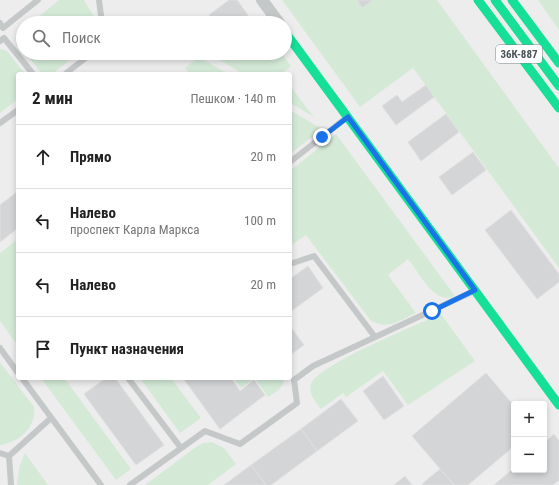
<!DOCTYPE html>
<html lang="ru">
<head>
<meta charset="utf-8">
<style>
	body { margin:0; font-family:"Roboto Condensed",sans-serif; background:#f2f2f2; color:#222 }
	.controls { position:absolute; right:12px; bottom:12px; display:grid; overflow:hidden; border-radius:4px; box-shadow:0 2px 6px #0003 }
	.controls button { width:36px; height:36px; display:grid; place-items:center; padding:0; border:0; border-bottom:1px solid #e0e0e0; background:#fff; color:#222; font:20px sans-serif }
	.stop { position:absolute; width:12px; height:12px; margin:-9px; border:3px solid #1a73e8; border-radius:50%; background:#fff }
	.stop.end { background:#1a73e8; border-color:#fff; box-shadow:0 1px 4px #0008 }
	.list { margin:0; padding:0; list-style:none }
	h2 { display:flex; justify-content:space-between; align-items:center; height:52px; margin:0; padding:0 16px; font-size:17px }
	h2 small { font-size:13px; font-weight:400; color:#767676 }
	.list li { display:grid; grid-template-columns:26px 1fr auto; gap:12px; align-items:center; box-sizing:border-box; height:64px; padding:0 16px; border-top:1px solid #e0e0e0 }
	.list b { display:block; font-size:15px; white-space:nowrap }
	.list p { margin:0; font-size:13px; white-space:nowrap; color:#767676 }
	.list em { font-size:13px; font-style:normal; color:#767676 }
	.icon { flex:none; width:22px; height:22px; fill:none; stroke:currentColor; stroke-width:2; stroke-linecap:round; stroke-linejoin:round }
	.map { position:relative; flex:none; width:559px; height:485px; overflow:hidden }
	.search { position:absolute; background:#fff; box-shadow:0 2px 6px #0003; left:16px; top:16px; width:276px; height:44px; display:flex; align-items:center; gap:10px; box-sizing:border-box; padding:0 14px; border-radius:22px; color:#767676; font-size:15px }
	.panel { position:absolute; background:#fff; box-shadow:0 2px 6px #0003; left:16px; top:72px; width:276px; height:308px; border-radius:4px }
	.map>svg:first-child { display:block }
	.green { fill:#d4ead7 }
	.building { fill:#d4d5d6; stroke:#dfdfe0 }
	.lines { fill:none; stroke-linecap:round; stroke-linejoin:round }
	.lane { stroke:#c5c8c8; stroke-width:6 }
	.street { stroke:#c5c8c8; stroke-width:12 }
	.fast { stroke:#16e098; stroke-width:9 }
	.route { stroke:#1a73e8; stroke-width:5 }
	.labels { text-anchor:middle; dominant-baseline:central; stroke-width:3.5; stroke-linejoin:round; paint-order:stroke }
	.shield { fill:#fff; stroke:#7e8789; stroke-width:1 }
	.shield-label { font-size:11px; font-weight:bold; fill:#475357 }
</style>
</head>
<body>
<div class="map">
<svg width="559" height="485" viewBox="0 0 559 485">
	<rect width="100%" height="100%" fill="#eeeded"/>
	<path class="green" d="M59 0H84L98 23H31Z
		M282 0H437L559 168V268L413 68 360 107Z
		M538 0H559V30Z
		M2 49 8 52 25 74H18V99L0 113V50Z
		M26 53H79L52 74H42Z
		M208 53H281L291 66 281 74H243Z
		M199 57 228 74H189L185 68Z
		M290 86 314 117 290 103Z
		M290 110 322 129 290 154Z
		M336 134 455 296C434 306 419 272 408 259L388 275 416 313C399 321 389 330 371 321L306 235 290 246V171Z
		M18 239V346L0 321V253Z
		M441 314 475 361 408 405 383 371 346 397 343 393 321 409C316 402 308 394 311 384 318 365 418 324 441 314Z
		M0 362 34 407C37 427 19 443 0 445Z
		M41 378H66L65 379 131 469 116 480Z
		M140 378H171L201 418 180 433Z
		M233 378H284C284 388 276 392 268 397L255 378 241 388Z
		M212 442 224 448 236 464 208 485H145L196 447 203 443Z
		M25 453 48 485H17L19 468Z"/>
	<path class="building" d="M229 0H237L248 15 238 23H215L209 15Z
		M357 0H372V1L362 8Z
		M178 53H191L183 59Z
		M426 85 434 97 396 125 382 106 397 95 402 102Z
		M446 114 459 132 421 161 408 142Z
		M473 152 486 170 452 195 439 177Z
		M18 191V228L0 242V205Z
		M511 210 559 274V282L537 299 485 230Z
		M308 266 323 288 290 312V279Z
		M290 326 304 345 290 355Z
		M486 373 514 406V446L468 485H454L412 436Z
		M383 376 404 406 384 420 363 391Z
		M106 378H115L164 445 136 465 84 394Z
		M183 378H231L240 391 254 380 265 395 220 429Z
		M341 399 358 421 317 451 301 429Z
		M301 429 317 451 271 485H266L251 465Z
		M554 434 559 441V480L553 485H494L514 468V470H544V443Z
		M251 465 266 485H224Z
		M440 469 454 485H423L422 484Z
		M405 476 412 485H394Z"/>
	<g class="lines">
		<path class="lane" d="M99 0 102 23
			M0 23 3 28 38 0
			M0 41 4 38 33 74
			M65 74 92 53
			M0 123 18 110
			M290 162 346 118
			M290 264 314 256 375 337
			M0 348 18 373
			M22 378 101 485
			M128 378 181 448
			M0 453 9 456
			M9 456 51 418
			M9 456 11 485
			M130 485 205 431 240 444 297 403 294 380 313 366 474 291"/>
		<path class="street" d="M262 0 279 23"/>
		<path class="fast" d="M478 0 559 108
			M495 0 559 86
			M512 0 559 63
			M285 32 559 405"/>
	</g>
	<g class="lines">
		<path class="route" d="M322 137 348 117 475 290 432 311"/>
	</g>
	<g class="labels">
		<rect class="shield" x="496" y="45" width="46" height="18" rx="3"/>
		<g class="shield-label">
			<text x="519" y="54">36К-887</text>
		</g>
	</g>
</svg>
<div class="controls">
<button>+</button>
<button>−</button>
</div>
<div class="stop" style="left:432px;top:311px"></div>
<div class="stop end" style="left:322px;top:137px"></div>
<div class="search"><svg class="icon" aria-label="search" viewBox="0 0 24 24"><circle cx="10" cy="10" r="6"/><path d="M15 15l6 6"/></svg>Поиск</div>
<section class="panel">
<h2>2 мин<small>Пешком · 140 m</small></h2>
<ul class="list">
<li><svg class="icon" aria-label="ahead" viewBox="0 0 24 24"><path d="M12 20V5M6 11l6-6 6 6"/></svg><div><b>Прямо</b></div><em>20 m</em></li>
<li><svg class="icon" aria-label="left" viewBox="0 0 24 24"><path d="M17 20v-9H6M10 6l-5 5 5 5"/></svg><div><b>Налево</b><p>проспект Карла Маркса</p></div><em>100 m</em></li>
<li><svg class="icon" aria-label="left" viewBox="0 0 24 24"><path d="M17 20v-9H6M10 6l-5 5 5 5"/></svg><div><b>Налево</b></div><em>20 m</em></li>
<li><svg class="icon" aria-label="arrive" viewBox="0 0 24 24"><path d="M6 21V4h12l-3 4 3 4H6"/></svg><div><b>Пункт назначения</b></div></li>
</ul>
</section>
</div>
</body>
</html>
